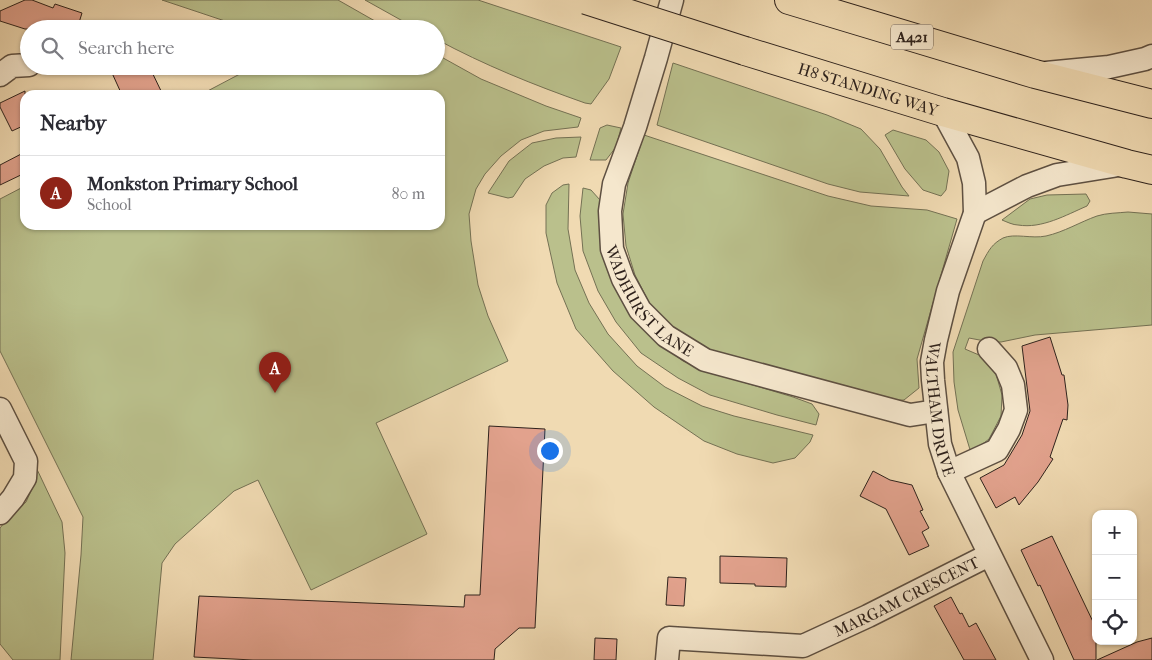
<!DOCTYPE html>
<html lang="en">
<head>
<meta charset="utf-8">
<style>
	body { margin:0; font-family:"IM FELL French Canon",serif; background:#f2f2f3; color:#2b2b33 }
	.controls { position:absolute; right:15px; bottom:15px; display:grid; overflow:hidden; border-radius:10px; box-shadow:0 1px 4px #0004 }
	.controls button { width:45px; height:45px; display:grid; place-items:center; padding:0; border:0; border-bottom:1px solid #e1e1e2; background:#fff; color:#2b2b33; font:25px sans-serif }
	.you { position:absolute; left:549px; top:450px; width:18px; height:18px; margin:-12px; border:4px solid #fff; border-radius:50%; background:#1a73e8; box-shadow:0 0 0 8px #1a73e833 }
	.badge { display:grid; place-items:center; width:32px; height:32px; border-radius:50%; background:#8f2418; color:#fff; font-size:16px; font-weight:700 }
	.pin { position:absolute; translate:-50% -41px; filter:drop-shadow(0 1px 2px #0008) }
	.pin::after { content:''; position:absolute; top:26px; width:18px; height:15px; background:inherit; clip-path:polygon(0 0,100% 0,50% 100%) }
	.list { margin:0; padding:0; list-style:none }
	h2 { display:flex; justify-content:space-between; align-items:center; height:65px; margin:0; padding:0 20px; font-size:21px }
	h2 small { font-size:16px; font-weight:400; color:#7c7c81 }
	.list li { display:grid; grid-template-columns:32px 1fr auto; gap:15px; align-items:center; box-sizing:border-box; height:75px; padding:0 20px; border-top:1px solid #e1e1e2 }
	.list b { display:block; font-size:19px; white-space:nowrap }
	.list p { margin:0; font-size:16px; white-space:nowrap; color:#7c7c81 }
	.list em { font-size:16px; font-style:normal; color:#7c7c81 }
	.icon { flex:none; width:28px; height:28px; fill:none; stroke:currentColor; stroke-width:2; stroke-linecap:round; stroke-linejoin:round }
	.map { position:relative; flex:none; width:1152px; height:660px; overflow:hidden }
	.search { position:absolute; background:#fff; box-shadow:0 1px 4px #0004; left:20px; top:20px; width:425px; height:55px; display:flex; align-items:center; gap:12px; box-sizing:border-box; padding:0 18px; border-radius:28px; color:#7c7c81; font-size:19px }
	.panel { position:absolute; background:#fff; box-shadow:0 1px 4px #0004; left:20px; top:90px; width:425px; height:140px; border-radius:15px }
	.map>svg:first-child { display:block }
	.green { fill:#bac08c; stroke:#747154 }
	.building { fill:#e2a28d; stroke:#2e221c }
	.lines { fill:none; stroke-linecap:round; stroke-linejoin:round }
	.street-casing { stroke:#5e5042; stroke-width:25 }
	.highway-casing { stroke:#2e221c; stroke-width:30 }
	.street { stroke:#f5e7cd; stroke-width:22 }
	.highway { stroke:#f0dab2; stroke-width:28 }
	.highway-bridge-casing { stroke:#2e221c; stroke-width:30; stroke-linecap:butt }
	.highway-bridge { stroke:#f0dab2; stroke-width:28 }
	.labels { text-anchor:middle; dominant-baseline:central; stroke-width:4; stroke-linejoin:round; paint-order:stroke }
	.shield { fill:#f5e7cd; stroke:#6a5d51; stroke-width:1 }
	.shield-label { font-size:15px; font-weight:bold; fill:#2e221c }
	.street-label { font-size:16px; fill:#2e221c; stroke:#f5e7cd }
</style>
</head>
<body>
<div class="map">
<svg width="1152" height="660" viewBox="0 0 1152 660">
	<rect width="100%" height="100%" fill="#f0dab2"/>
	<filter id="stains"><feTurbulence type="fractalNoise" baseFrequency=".004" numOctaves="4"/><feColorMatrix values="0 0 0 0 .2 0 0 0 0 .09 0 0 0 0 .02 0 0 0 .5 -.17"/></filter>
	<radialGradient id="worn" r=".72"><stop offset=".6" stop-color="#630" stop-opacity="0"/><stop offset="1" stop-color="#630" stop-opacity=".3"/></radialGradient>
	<path class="green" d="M162 0H338L389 29H246L228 22Z
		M365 0H478L621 47 609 79 591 104 585 103C534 85 484 65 436 39V29H417Z
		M436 54 481 79 546 106 581 118 578 127 544 131 521 140 501 156 485 174 476 189 469 214 471 241 478 285 488 316 508 361 376 423 427 534 311 590 258 480 234 491 175 544 162 563 153 660H71L81 555 83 517 0 351V199L25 186V225H440V95H200L255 66H436Z
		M673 63 827 115 861 129 880 149 902 187 909 196 860 192 828 184 657 125Z
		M607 125 621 128 616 147 606 160H590L600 128Z
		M893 130 926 140 939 152 949 171 946 190 941 196 923 190 905 169 885 135Z
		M644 135 828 196 871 206 927 210 957 219 917 359 919 388 904 400 887 401 701 350 674 330 651 306 635 275 626 246 623 214 628 183Z
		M581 137 576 157 563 158 544 166 525 179 513 197 508 198 488 193 509 161 532 143 556 138Z
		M569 184 568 229 575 270 589 303 608 334 637 366 665 387 702 406 734 416 813 435 810 442 795 458 773 463 737 454 704 441 654 407 613 371 576 329 557 283 546 233V205L552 193 563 185Z
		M583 188 591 190 600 200 599 217 650 336 683 361 706 371 793 397 812 404 819 414 816 425 777 415 710 395 678 378 641 353 616 322 598 291 583 251 580 216Z
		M1086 194 1090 201 1087 206C1066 215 1042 229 1018 225 1013 225 1007 222 1002 220L1030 199 1047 195Z
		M1128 212 1152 214V325L1035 335 1001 342H990L969 338 965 349 979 355 994 367 1002 395 1001 416 989 439 971 453 958 410 954 382 953 352 983 261C989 250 992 244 1003 238 1014 233 1032 239 1046 236 1064 232 1080 222 1097 216 1106 213 1118 213 1128 212Z
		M34 463 62 522 65 553 60 660H13L0 644V528L8 518 26 502 35 482Z"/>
	<path class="building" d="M25 0H32L53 8 55 4 82 13 77 29H25L0 21V11Z
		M126 66H149L163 95H122L112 73Z
		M25 91V125L12 131 0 107V103Z
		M25 152V173L0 185V165Z
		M1050 337 1062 375H1064L1068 405 1067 420 1063 419 1050 457 1053 459 1038 482 1019 505 1015 497 996 508 980 478 1004 465 1022 435 1030 411 1022 346Z
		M489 426 545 429 535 628H519L495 649 494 660H253L194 657 199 596 464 607 465 595H480Z
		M873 471 890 480 912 485 923 510 920 511 929 528 922 532 929 546 909 555 886 509 860 496Z
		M1052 536 1096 628V660H1074L1040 585 1038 586 1021 550Z
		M720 556 787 558 786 587 755 586V584L720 583Z
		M668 577 686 578 684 606 666 605Z
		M951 597 960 614 962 613 969 627 976 623 996 660H964L934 606Z
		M595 638 617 639 616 660H594Z
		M1152 638V660H1097L1137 642Z"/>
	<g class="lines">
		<defs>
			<g id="street">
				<path id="s1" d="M672 0 656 58 635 127 614 184 610 211 612 249 623 279 640 310 666 336 705 360 910 415 936 411"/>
				<path d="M1046 73 1109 67 1145 59 1152 56"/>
				<path d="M0 75 12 66 29 65"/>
				<path id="s2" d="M943 112 968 158 974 183 975 213 948 291 936 340 932 362 933 380 940 444 949 472 1042 660"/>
				<path d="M975 213 1027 186 1057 175 1125 164"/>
				<path d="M0 409 26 461 25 478 13 498 0 513"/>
				<path d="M949 472 997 450 1009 429 1016 410 1013 385 1006 368 989 349"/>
				<path id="s3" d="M667 660 669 638 803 646 868 616 989 555"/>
			</g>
			<g id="highway">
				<path d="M789 0 1035 74 1152 104"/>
				<path id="s4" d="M745 51 943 112 1127 164 1152 170"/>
			</g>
		</defs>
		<use href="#street" class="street-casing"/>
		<use href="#highway" class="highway-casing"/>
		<use href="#street" class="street"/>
		<use href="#highway" class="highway"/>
		<defs>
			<path id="highway-bridge" d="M586 0 745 51"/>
		</defs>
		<use href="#highway-bridge" class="highway-bridge-casing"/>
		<use href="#highway-bridge" class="highway-bridge"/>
	</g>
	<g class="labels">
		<rect class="shield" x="891" y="24.5" width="42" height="25" rx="4"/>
		<g class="shield-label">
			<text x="912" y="37">A421</text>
		</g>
		<g class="street-label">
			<text stroke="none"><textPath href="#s4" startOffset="129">H8 STANDING WAY</textPath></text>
			<text stroke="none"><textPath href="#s1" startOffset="324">WADHURST LANE</textPath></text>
			<text stroke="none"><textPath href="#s2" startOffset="311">WALTHAM DRIVE</textPath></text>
			<text stroke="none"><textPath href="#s3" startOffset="271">MARGAM CRESCENT</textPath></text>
		</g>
	</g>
	<rect width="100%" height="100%" filter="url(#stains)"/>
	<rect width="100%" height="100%" fill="url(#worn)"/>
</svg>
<div class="controls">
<button>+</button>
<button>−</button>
<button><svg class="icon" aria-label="locate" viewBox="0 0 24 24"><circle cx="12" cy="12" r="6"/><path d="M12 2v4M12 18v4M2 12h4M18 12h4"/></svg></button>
</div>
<div class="you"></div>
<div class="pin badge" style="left:275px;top:393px">A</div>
<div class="search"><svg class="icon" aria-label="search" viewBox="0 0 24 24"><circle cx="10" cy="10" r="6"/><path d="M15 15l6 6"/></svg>Search here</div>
<section class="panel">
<h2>Nearby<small></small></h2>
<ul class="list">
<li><span class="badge">A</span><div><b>Monkston Primary School</b><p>School</p></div><em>80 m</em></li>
</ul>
</section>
</div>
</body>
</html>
